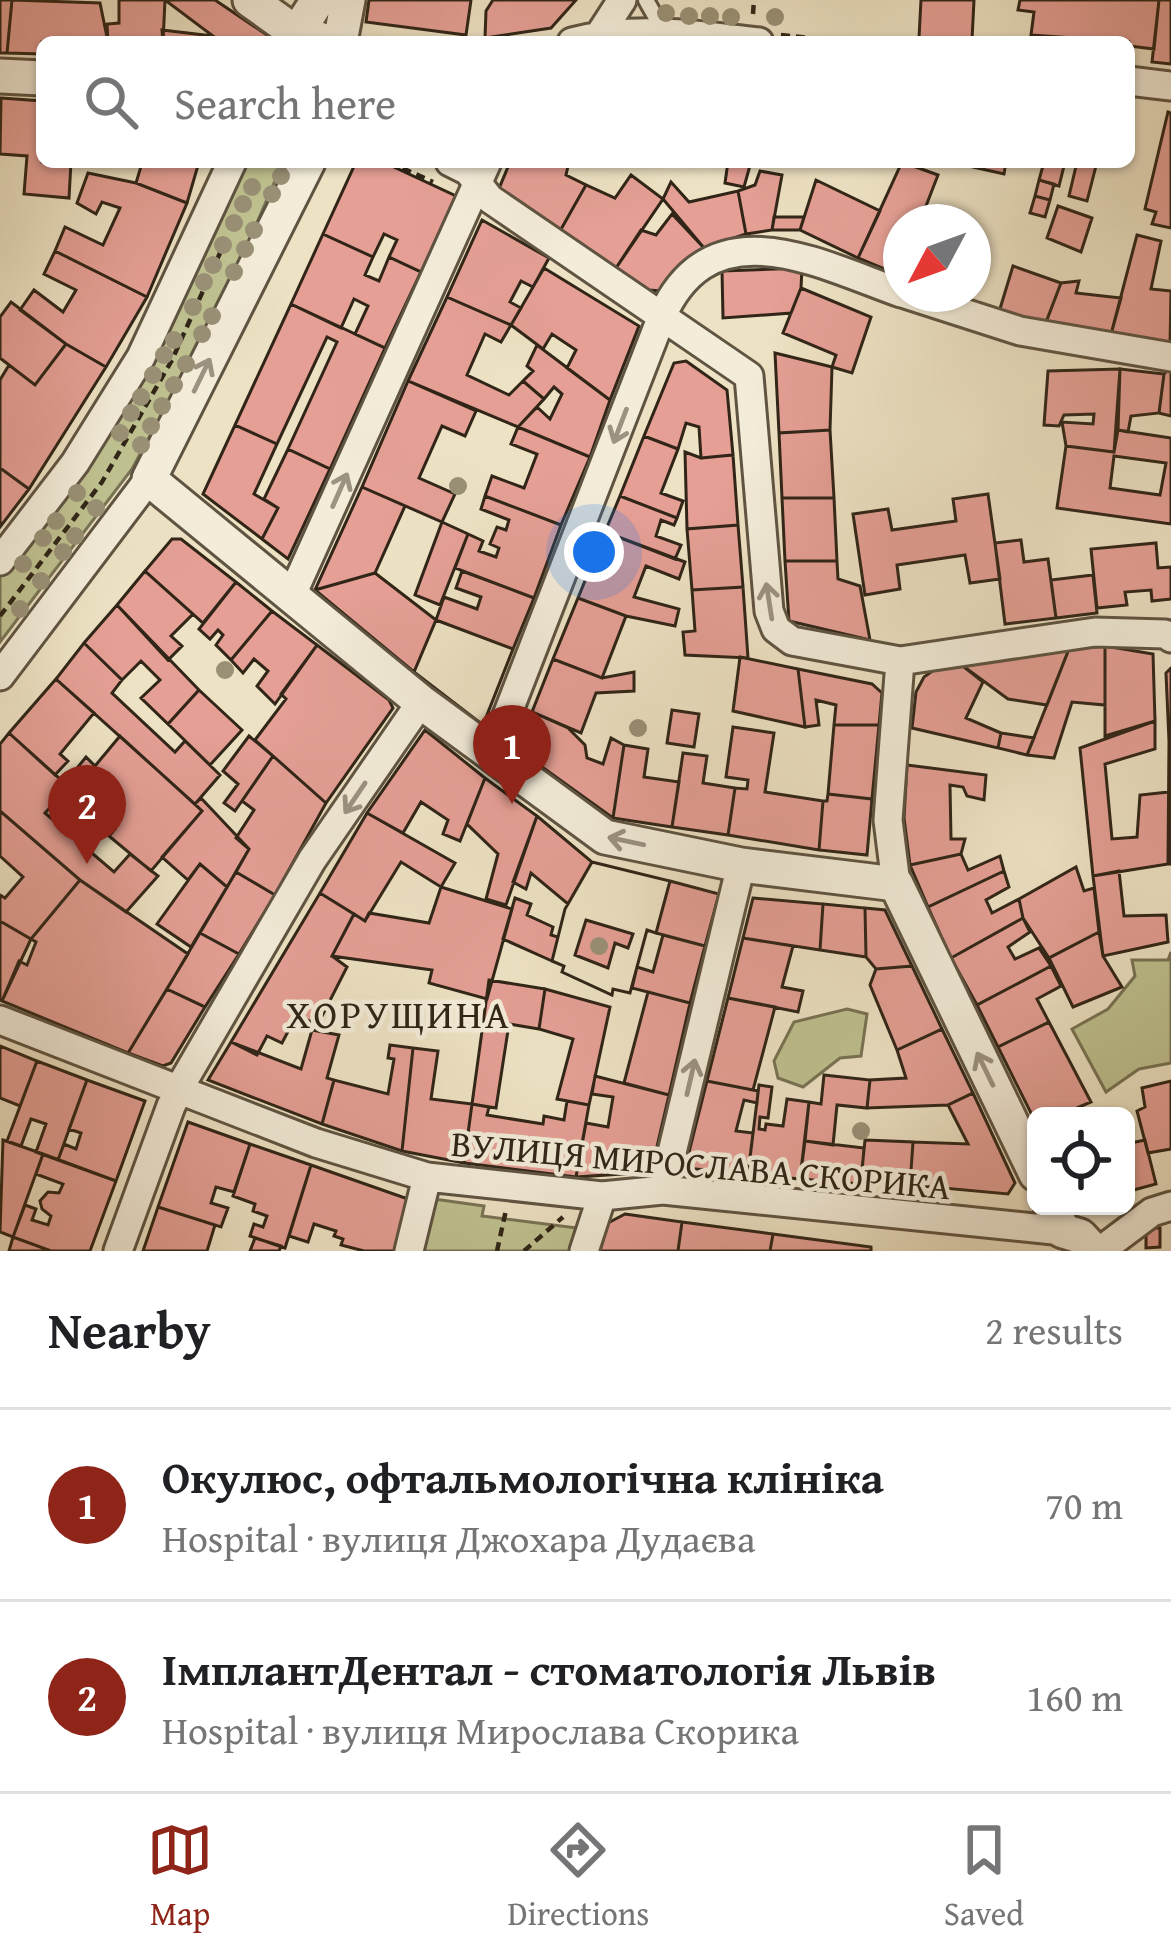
<!DOCTYPE html>
<html lang="en">
<head>
<meta charset="utf-8">
<style>
	body { margin:0; font-family:"Gentium Book Plus",serif; background:#f2f2f2; color:#202124 }
	.controls { position:absolute; right:36px; bottom:36px; display:grid; overflow:hidden; border-radius:18px; box-shadow:0 3px 9px #0004 }
	.controls button { width:108px; height:108px; display:grid; place-items:center; padding:0; border:0; border-bottom:3px solid #e0e0e0; background:#fff; color:#202124; font:60px sans-serif }
	.compass { position:absolute; left:883px; top:204px; width:108px; height:108px; border-radius:50%; background:#fff; box-shadow:0 3px 9px #0004; rotate:229deg }
	.you { position:absolute; left:594px; top:552px; width:42px; height:42px; margin:-30px; border:9px solid #fff; border-radius:50%; background:#1a73e8; box-shadow:0 0 0 18px #1a73e833 }
	.badge { display:grid; place-items:center; width:78px; height:78px; border-radius:50%; background:#8f2418; color:#fff; font-size:39px; font-weight:700 }
	.pin { position:absolute; translate:-50% -99px; filter:drop-shadow(0 3px 6px #0008) }
	.pin::after { content:''; position:absolute; top:63px; width:42px; height:36px; background:inherit; clip-path:polygon(0 0,100% 0,50% 100%) }
	.list { margin:0; padding:0; list-style:none }
	h2 { display:flex; justify-content:space-between; align-items:center; height:156px; margin:0; padding:0 48px; font-size:51px }
	h2 small { font-size:39px; font-weight:400; color:#757577 }
	.list li { display:grid; grid-template-columns:78px 1fr auto; gap:36px; align-items:center; box-sizing:border-box; height:192px; padding:0 48px; border-top:3px solid #e0e0e0 }
	.list b { display:block; font-size:45px; white-space:nowrap }
	.list p { margin:0; font-size:39px; white-space:nowrap; color:#757577 }
	.list em { font-size:39px; font-style:normal; color:#757577 }
	.icon { flex:none; width:66px; height:66px; fill:none; stroke:currentColor; stroke-width:2; stroke-linecap:round; stroke-linejoin:round }
	.map { position:relative; flex:none; width:1171px; height:1251px; overflow:hidden }
	.search { position:absolute; background:#fff; box-shadow:0 3px 9px #0004; left:36px; right:36px; top:36px; height:132px; display:flex; align-items:center; gap:30px; box-sizing:border-box; padding:0 42px; border-radius:18px; color:#757577; font-size:45px }
	.sheet { height:540px; background:#fff }
	nav { display:flex; justify-content:space-around; align-items:center; box-sizing:border-box; height:168px; border-top:3px solid #e0e0e0; background:#fff; font-size:33px; color:#757577 }
	nav a { display:grid; justify-items:center; gap:6px }
	nav .on { color:#8f2418 }
	.map>svg:first-child { display:block }
	.green { fill:#bfc190; stroke:#787354; stroke-width:3 }
	.building { fill:#e59f95; stroke:#302517; stroke-width:3; fill-rule:evenodd }
	.lines { fill:none; stroke-linecap:round; stroke-linejoin:round }
	.service-casing { stroke:#5f5442; stroke-width:20 }
	.minor-casing { stroke:#5f5442; stroke-width:33 }
	.tertiary-casing { stroke:#5f5442; stroke-width:39 }
	.path { stroke:#302517; stroke-width:4.5; stroke-dasharray:9 6; stroke-linecap:butt }
	.service { stroke:#f3ecd9; stroke-width:14 }
	.minor { stroke:#f3ecd9; stroke-width:27 }
	.tertiary { stroke:#f3ecd9; stroke-width:33 }
	.tree { fill:#999075 }
	.oneway { stroke:#9b9282 }
	.labels { text-anchor:middle; dominant-baseline:central; stroke-width:9; stroke-linejoin:round; paint-order:stroke }
	.street-label { font-size:36px; fill:#302517; stroke:#f3ecd9 }
	.neighbourhood-label { font-size:39px; letter-spacing:3px; fill:#302517; stroke:#f3ecd9 }
</style>
</head>
<body>
<div class="map">
<svg width="1171" height="1251" viewBox="0 0 1171 1251">
	<rect width="100%" height="100%" fill="#ede2c4"/>
	<filter id="stains"><feTurbulence type="fractalNoise" baseFrequency=".00167" numOctaves="4"/><feColorMatrix values="0 0 0 0 .2 0 0 0 0 .09 0 0 0 0 .02 0 0 0 .5 -.17"/></filter>
	<radialGradient id="worn" r=".72"><stop offset=".6" stop-color="#630" stop-opacity="0"/><stop offset="1" stop-color="#630" stop-opacity=".3"/></radialGradient>
	<path class="green" d="M241 162H283L226 295 132 469 0 642V570Z
		M1171 952V1063L1139 1069 1106 1092 1072 1029 1108 1009 1135 976 1132 960H1168Z
		M847 1009 867 1014 861 1056 840 1058 803 1087 778 1078 774 1061 794 1022Z
		M434 1199 484 1206 482 1216 577 1228 570 1251H422Z"/>
	<path class="building" d="M0 0H12L7 53H0Z
		M12 0 100 3 108 42H42V54L7 53Z
		M119 0H165L163 42H108L107 24 119 23Z
		M215 0 273 39 271 42H163L162 30 213 36 165 0Z
		M369 0H471L466 35 366 22Z
		M493 0H576L551 28 485 38 486 11Z
		M921 0H974L972 40 919 38Z
		M1020 0H1159L1154 49 1129 46V42L1031 35 1034 12 1018 10Z
		M1159 0H1171V64L1152 62Z
		M1 98 42 101V162H71L69 198 24 194 27 156 0 154Z
		M1168 112 1171 113V228L1152 224 1156 212 1145 209Z
		M116 162H199L187 203 136 183 142 163Z
		M356 162H383L456 196 421 272 389 257 397 240 384 234 373 257 323 234Z
		M510 162H569L566 175 586 185 560 231 498 191Z
		M728 162H751L744 187 725 183Z
		M902 162 938 175 921 219 929 222H901V276L858 258Z
		M973 162H1006L1004 174 973 167Z
		M1044 162H1065L1059 186 1039 180Z
		M1077 162H1097L1087 201 1069 196Z
		M760 171 782 175 772 230 746 234 738 191 755 185Z
		M88 173 136 183 187 203 147 297 55 251 65 227 103 245 120 208 102 202 96 214 77 203Z
		M631 175 663 199 616 268 560 231 586 185 615 198Z
		M816 180 880 211 858 258 800 230Z
		M1039 180 1054 184 1050 200 1035 196Z
		M671 182 689 202 738 191 746 234 704 248 663 199Z
		M1035 196 1050 200 1045 217 1030 213Z
		M1058 206 1092 218 1081 252 1047 238Z
		M672 214 704 248 661 291 649 290 616 268 641 230 656 235Z
		M774 217H804L800 230H772Z
		M482 220 549 258 533 287 521 281 510 302 521 308 511 325 447 297Z
		M323 234 373 257 365 275 379 281 389 257 421 272 385 348 355 334 368 306 354 299 341 328 291 304Z
		M1137 235 1161 241 1151 289 1171 291 1170 347 1110 338Z
		M55 251 147 297 106 367 66 344 20 310 34 290 63 312 76 290 44 274Z
		M1013 266 1061 283 1045 325 999 312Z
		M544 268 639 326 610 400 567 368 576 350 552 334 543 349 511 325Z
		M802 268 801 288 791 313 723 318 722 271Z
		M1079 281 1076 293 1121 298 1110 338 1045 325 1061 283Z
		M801 288 871 317 852 373 832 367 836 355 783 333Z
		M447 297 511 325 501 342 485 334 467 375 509 395 523 381 544 399 518 427 408 381Z
		M11 302 66 344 35 385 0 358V317Z
		M291 304 385 348 330 469 288 449 337 342 327 337 277 444 235 425Z
		M66 344 106 367 29 489 0 468V380L9 365 35 385Z
		M537 345 610 400 590 457 518 427 537 407 550 419 562 394 554 387 544 399 523 381 533 371 527 366Z
		M775 353 832 367 830 430 779 433Z
		M686 361 727 390 733 455 701 458 699 427 686 423 678 449 644 436 674 363Z
		M1169 368H1171V416L1159 413 1164 374Z
		M1120 369 1164 374 1159 413 1131 416 1128 432 1118 430Z
		M1120 369 1114 452 1066 446 1062 422 1093 424 1094 414 1064 415 1059 426 1044 425 1048 371Z
		M408 381 476 411 465 436 442 426 419 478 455 494 442 522 362 487Z
		M235 425 277 444 254 494 278 508 262 539 203 494Z
		M518 427 590 457 561 525 485 496 492 476 524 488 537 454 511 444Z
		M830 430 834 498H782L779 433Z
		M1118 430 1171 438V524L1057 508 1066 446 1114 452ZM1114 456 1166 463 1160 495 1110 488Z
		M644 436 678 449 661 493 683 501 677 518 620 496Z
		M288 449 330 469 288 559 262 539 278 508 264 499Z
		M685 452 701 458 733 455 738 525 687 529Z
		M0 468 29 489 0 527Z
		M362 487 405 506 375 573 315 590Z
		M988 494 1000 579 970 583 965 555 897 565 900 589 865 595 853 514 888 509 892 530 956 521 953 499Z
		M485 496 561 525 534 598 455 568 468 534 483 541 479 551 496 557 499 548 490 544 497 527 506 530 509 520 481 509Z
		M620 496 677 518 674 525 661 520 656 536 681 545 675 559 605 532Z
		M782 498H834L837 561H785Z
		M442 522 468 534 440 605 415 595Z
		M738 525 743 587 692 590 687 529Z
		M605 532 685 562 679 579 646 566 634 597 679 609 675 626 626 616 578 598Z
		M172 539H181L236 582 203 623 145 571Z
		M1021 540 1024 562 1048 559 1056 618 1005 624 995 543Z
		M1156 543 1158 568 1171 567V599L1152 601 1151 590 1125 592 1127 605 1097 608 1091 549Z
		M785 561H837L838 579 860 586 870 640 789 621Z
		M145 571 193 614 171 636 182 646 168 660 117 605Z
		M462 571 534 598 513 649 436 620 444 597 477 609 481 597 456 588Z
		M375 573 436 620 414 672 315 590Z
		M1093 575 1097 613 1056 618 1051 580Z
		M236 582 272 611 231 660 216 645 223 635 218 630 210 639 199 629Z
		M743 587 748 658 685 655 683 632 695 631 692 590Z
		M578 598 626 616 602 678 553 659Z
		M117 605 199 690 168 724 141 698 160 680 141 661 122 680 84 643Z
		M272 611 317 645 275 704 257 686 268 671 254 659 243 673 231 660Z
		M436 620 513 649 483 725 414 672Z
		M436 620 513 649 483 725 414 672Z
		M84 643 122 680 112 693 175 752 185 741 220 775 195 804 56 679Z
		M317 645 389 700 393 708 326 803 255 740 286 699 281 694Z
		M1105 646V705L1072 702 1054 758 1027 755 1069 649Z
		M1105 646 1153 654 1155 721 1105 736Z
		M1069 649 1047 705 1008 699 959 663Z
		M740 657 798 669 805 727 733 711Z
		M553 659 602 678 634 672V691L596 693 581 733 532 712Z
		M959 663 983 682 966 718 1001 733 998 748 912 728 916 692 924 677 938 667Z
		M1171 668V741H1169L1166 673Z
		M798 669 872 684 882 693 879 725H834L836 705 816 700 819 725 805 727Z
		M56 679 94 713 60 754 68 761 55 775 9 733Z
		M199 690 242 730 210 765 168 724Z
		M672 710 699 714 694 747 667 743Z
		M532 712 568 728 585 745 587 758 603 764 611 738 624 745 613 818 517 749Z
		M1155 721V749L1105 764 1112 839 1137 837 1140 795 1169 792 1168 864 1093 876 1080 748Z
		M834 725H879L872 799 828 794Z
		M733 727 774 733 765 792 823 801 819 850 728 835 735 788 747 789 748 780 726 777Z
		M425 730 485 778 460 841 443 834 448 820 421 802 403 833 367 813Z
		M9 733 69 787 45 813 114 872 130 854 158 876 126 912 80 880 0 811V744Z
		M1001 733 1034 738 1027 755 998 748Z
		M120 736 202 811 151 871 109 836 115 829 65 783 86 757 95 766Z
		M249 736 273 756 235 811 224 803 238 784 223 771Z
		M1169 741H1171V864H1168Z
		M624 745 648 749 644 777 679 782 672 827 613 818Z
		M683 753 707 756 703 783 735 788 728 835 672 827Z
		M273 756 326 803 275 895 236 872 249 849 236 838 254 810 242 801Z
		M907 765 986 775 984 800 967 796 963 787 950 785 951 839H965L961 854 910 865 904 818Z
		M485 778 537 816 506 905 486 899 498 854 467 824Z
		M828 794 872 799 867 855 819 850 823 801H827Z
		M201 798 249 849 227 887 200 864 188 880 162 857 202 811 195 804Z
		M0 811 80 880 31 939 0 921V895L5 898 23 877 0 856Z
		M367 813 455 863 441 887 401 862 365 921 320 893Z
		M537 816 592 862 568 904 531 873 526 889 513 882Z
		M961 854 968 870 1000 856 1004 871 928 907 910 865Z
		M592 862 670 881 656 933 647 930 630 993 613 989 612 995 562 972 564 966 552 961 565 909ZM586 920 633 934 628 948 615 943 608 968 575 955Z
		M592 862 670 881 656 933 647 930 630 993 613 989 612 995 562 972 564 966 552 961 565 909Z
		M200 864 227 887 191 947 157 924Z
		M1076 867 1084 891 1094 888 1099 932 1049 958 1023 918 1019 899Z
		M1004 871 1009 887 986 900 992 913 1019 899 1023 918 951 958 928 907Z
		M1119 871 1124 916 1166 915 1168 942 1103 956 1093 876Z
		M236 872 275 895 239 954 200 933Z
		M80 880 188 954 128 1053 2 1001 19 961 27 965 36 942 31 939Z
		M670 881 719 894 705 946 656 933Z
		M441 887 512 909 487 999 429 983 432 970 332 956 354 914 365 921 369 913 429 923Z
		M320 893 354 914 332 956 347 967 318 1024 296 1016 282 1043 267 1036 257 1055 231 1042Z
		M515 898 531 904 527 915 553 927 551 935 558 937 552 961 503 939Z
		M753 898 823 904 820 950 743 938Z
		M823 904 865 908 866 957 820 950Z
		M865 908 885 910 912 966 876 969 866 957Z
		M1023 918 1030 932 1008 947 1015 959 1039 948 1051 966 977 1005 951 958Z
		M0 921 31 939 2 1001 0 1000Z
		M1099 932 1103 956 1122 987 1073 1007 1049 958Z
		M200 933 239 954 205 1007 167 989Z
		M663 935 705 946 690 1003 632 988 637 967 653 972Z
		M743 938 793 946 782 987 803 991 798 1012 728 998Z
		M912 966 942 1029 897 1050 870 985 876 969Z
		M1051 966 1061 986 1037 999 1049 1022 998 1047 977 1005Z
		M489 980 545 989 539 1029 509 1024 496 1108 472 1104Z
		M167 989 205 1007 171 1063 163 1066 128 1053Z
		M545 989 610 1007 589 1105 557 1099 573 1039 539 1029Z
		M648 992 690 1003 669 1095 624 1083Z
		M728 998 775 1007 753 1090 707 1081Z
		M1049 1022 1091 1102 1058 1116H1036V1123L998 1047Z
		M942 1029 973 1093 948 1105 867 1108 870 1080 906 1078 897 1050Z
		M312 1030 339 1035 327 1078 334 1080 322 1124 208 1080 231 1042 301 1069Z
		M390 1045 413 1048 402 1151 322 1124 334 1080 388 1094 394 1059 388 1058Z
		M0 1046 37 1061 20 1106 0 1098Z
		M413 1048 438 1051 431 1099 472 1104 464 1163 402 1151Z
		M37 1061 87 1080 58 1160 36 1152 46 1124 31 1119 21 1146 7 1141Z
		M824 1075 870 1080 867 1108 837 1105 833 1145 805 1141 809 1102 821 1104Z
		M595 1076 669 1095 651 1172 576 1177 586 1123 608 1127 613 1097 592 1094Z
		M87 1080 145 1101 116 1181 58 1160 64 1144 76 1149 81 1133 69 1129Z
		M707 1081 758 1091 757 1103 744 1100 736 1131 753 1133 748 1174 685 1168Z
		M1171 1081V1149L1148 1153 1137 1111 1145 1107 1142 1088Z
		M759 1085 772 1087 768 1118 760 1117 759 1129 765 1130 766 1124 783 1126 787 1099 809 1102 800 1179 748 1174Z
		M973 1093 1015 1183 1008 1194 910 1185 913 1142 968 1144 948 1105Z
		M567 1101 589 1105 576 1177 464 1163 472 1104 489 1107 487 1115 543 1124 544 1116 564 1120Z
		M188 1122 250 1144 234 1192 216 1187 211 1203 228 1208 221 1227 158 1207Z
		M3 1140 43 1154 13 1237 0 1232Z
		M865 1140 913 1142 910 1185 861 1179Z
		M1145 1140 1156 1184 1126 1192V1144Z
		M805 1141 864 1148 861 1184 800 1179Z
		M250 1144 311 1165 285 1248 250 1236 254 1224 263 1227 267 1216 253 1211 255 1204 233 1196Z
		M43 1154 116 1181 90 1251H51L13 1237 25 1205 36 1209 32 1220 48 1225 51 1216 42 1209 40 1201 48 1192 59 1193 63 1184 36 1174Z
		M311 1165 408 1199 395 1251H364L341 1245 343 1239 334 1236 336 1231 314 1224 308 1242 289 1236Z
		M158 1207 215 1225 207 1251H143Z
		M625 1214 682 1222 678 1251H600L608 1223Z
		M682 1222 773 1234 770 1251H678Z
		M1146 1228H1160V1247L1146 1248Z
		M773 1234 871 1247V1251H770Z
		M13 1237 51 1251H9Z
		M255 1238 281 1246 279 1251H250Z"/>
	<g class="lines">
		<defs>
			<path id="service" d="M646 0 664 32"/>
			<path id="minor" d="M600 34 622 0
				M572 42C634 25 697 35 759 42
				M1129 81 1171 86
				M450 162 468 171 490 199 749 376 769 611 776 629 792 641 900 661 1095 632 1165 634 1171 638
				M905 294 1020 331 1171 357
				M0 561 75 463 141 357 232 162
				M291 597 487 162
				M0 676 149 479
				M492 754 662 316C712 205 819 264 901 293
				M896 884 888 820 900 661
				M0 1020 316 1143 427 1177 602 1196 663 1190 1063 1231
				M663 1190 741 865
				M118 1251 171 1106 184 1080 312 860 421 702
				M409 1251 427 1177
				M584 1251 602 1196
				M1100 1251 1152 1212 1171 1206"/>
			<path id="tertiary" d="M250 0 289 28 327 42
				M291 42 318 0
				M340 42 348 0
				M0 76 42 78
				M308 162 149 479 421 702 605 837 741 865 896 884 1036 1174
				M1051 1206 1063 1231 1080 1236 1094 1251"/>
		</defs>
		<use href="#service" class="service-casing"/>
		<use href="#minor" class="minor-casing"/>
		<use href="#tertiary" class="tertiary-casing"/>
		<path class="path" d="M753 14 754 0
			M781 35 847 42
			M389 162 433 182
			M0 616 102 482 172 360 220 253
			M497 1251 506 1210
			M524 1251 563 1217"/>
		<use href="#service" class="service"/>
		<use href="#minor" class="minor"/>
		<use href="#tertiary" class="tertiary"/>
	</g>
	<g class="tree">
		<circle cx="666" cy="13" r="9"/>
		<circle cx="689" cy="16" r="9"/>
		<circle cx="710" cy="16" r="9"/>
		<circle cx="731" cy="17" r="9"/>
		<circle cx="775" cy="17" r="9"/>
		<circle cx="281" cy="176" r="9"/>
		<circle cx="252" cy="187" r="9"/>
		<circle cx="272" cy="194" r="9"/>
		<circle cx="243" cy="204" r="9"/>
		<circle cx="234" cy="223" r="9"/>
		<circle cx="254" cy="230" r="9"/>
		<circle cx="223" cy="245" r="9"/>
		<circle cx="245" cy="249" r="9"/>
		<circle cx="213" cy="265" r="9"/>
		<circle cx="234" cy="272" r="9"/>
		<circle cx="204" cy="282" r="9"/>
		<circle cx="193" cy="307" r="9"/>
		<circle cx="212" cy="316" r="9"/>
		<circle cx="202" cy="334" r="9"/>
		<circle cx="174" cy="340" r="9"/>
		<circle cx="164" cy="355" r="9"/>
		<circle cx="186" cy="364" r="9"/>
		<circle cx="153" cy="375" r="9"/>
		<circle cx="174" cy="385" r="9"/>
		<circle cx="141" cy="397" r="9"/>
		<circle cx="162" cy="406" r="9"/>
		<circle cx="131" cy="413" r="9"/>
		<circle cx="151" cy="426" r="9"/>
		<circle cx="120" cy="433" r="9"/>
		<circle cx="141" cy="445" r="9"/>
		<circle cx="458" cy="486" r="9"/>
		<circle cx="77" cy="493" r="9"/>
		<circle cx="96" cy="508" r="9"/>
		<circle cx="56" cy="521" r="9"/>
		<circle cx="75" cy="536" r="9"/>
		<circle cx="43" cy="538" r="9"/>
		<circle cx="63" cy="552" r="9"/>
		<circle cx="23" cy="564" r="9"/>
		<circle cx="41" cy="581" r="9"/>
		<circle cx="20" cy="609" r="9"/>
		<circle cx="225" cy="670" r="9"/>
		<circle cx="638" cy="728" r="9"/>
		<circle cx="599" cy="946" r="9"/>
		<circle cx="861" cy="1131" r="9"/>
	</g>
	<defs><path id="oneway-shaft" d="M-6 0H5M1.5-3L5.5 0L1.5 3" fill="none" stroke-width="1.6" stroke-linecap="round" stroke-linejoin="round" transform="scale(3)"/></defs>
	<g class="oneway">
		<use href="#oneway-shaft" transform="translate(202 375) rotate(-64)"/>
		<use href="#oneway-shaft" transform="translate(620 426) rotate(111)"/>
		<use href="#oneway-shaft" transform="translate(340 490) rotate(-66)"/>
		<use href="#oneway-shaft" transform="translate(769 601) rotate(-99)"/>
		<use href="#oneway-shaft" transform="translate(355 798) rotate(124)"/>
		<use href="#oneway-shaft" transform="translate(626 841) rotate(-168)"/>
		<use href="#oneway-shaft" transform="translate(985 1069) rotate(-116)"/>
		<use href="#oneway-shaft" transform="translate(691 1077) rotate(-77)"/>
	</g>
	<g class="labels">
		<g class="street-label">
			<text transform="translate(701 1164) rotate(5)">ВУЛИЦЯ МИРОСЛАВА СКОРИКА</text>
		</g>
		<g class="neighbourhood-label">
			<text x="399" y="1013">ХОРУЩИНА</text>
		</g>
	</g>
	<rect width="100%" height="100%" filter="url(#stains)"/>
	<rect width="100%" height="100%" fill="url(#worn)"/>
</svg>
<div class="controls">
<button><svg class="icon" aria-label="locate" viewBox="0 0 24 24"><circle cx="12" cy="12" r="6"/><path d="M12 2v4M12 18v4M2 12h4M18 12h4"/></svg></button>
</div>
<svg class="compass" viewBox="-18 -18 36 36"><path d="M0-13l5 13h-10z" fill="#e53935"/><path d="M0 13l5-13h-10z" fill="#757577"/></svg>
<div class="you"></div>
<div class="pin badge" style="left:512px;top:804px">1</div>
<div class="pin badge" style="left:87px;top:864px">2</div>
<div class="search"><svg class="icon" aria-label="search" viewBox="0 0 24 24"><circle cx="10" cy="10" r="6"/><path d="M15 15l6 6"/></svg>Search here</div>
</div>
<section class="sheet">
<h2>Nearby<small>2 results</small></h2>
<ul class="list">
<li><span class="badge">1</span><div><b>Окулюс, офтальмологічна клініка</b><p>Hospital · вулиця Джохара Дудаєва</p></div><em>70 m</em></li>
<li><span class="badge">2</span><div><b>ІмплантДентал - стоматологія Львів</b><p>Hospital · вулиця Мирослава Скорика</p></div><em>160 m</em></li>
</ul>
</section>
<nav>
<a class="on"><svg class="icon" aria-label="map" viewBox="0 0 24 24"><path d="M3 6l6-2 6 2 6-2v14l-6 2-6-2-6 2zM9 4v14M15 6v14"/></svg>Map</a>
<a><svg class="icon" aria-label="directions" viewBox="0 0 24 24"><path d="M12 3l9 9-9 9-9-9zM9 14v-3h6M13 9l2 2-2 2"/></svg>Directions</a>
<a><svg class="icon" aria-label="saved" viewBox="0 0 24 24"><path d="M7 4h10v16l-5-4-5 4z"/></svg>Saved</a>
</nav>
</body>
</html>
